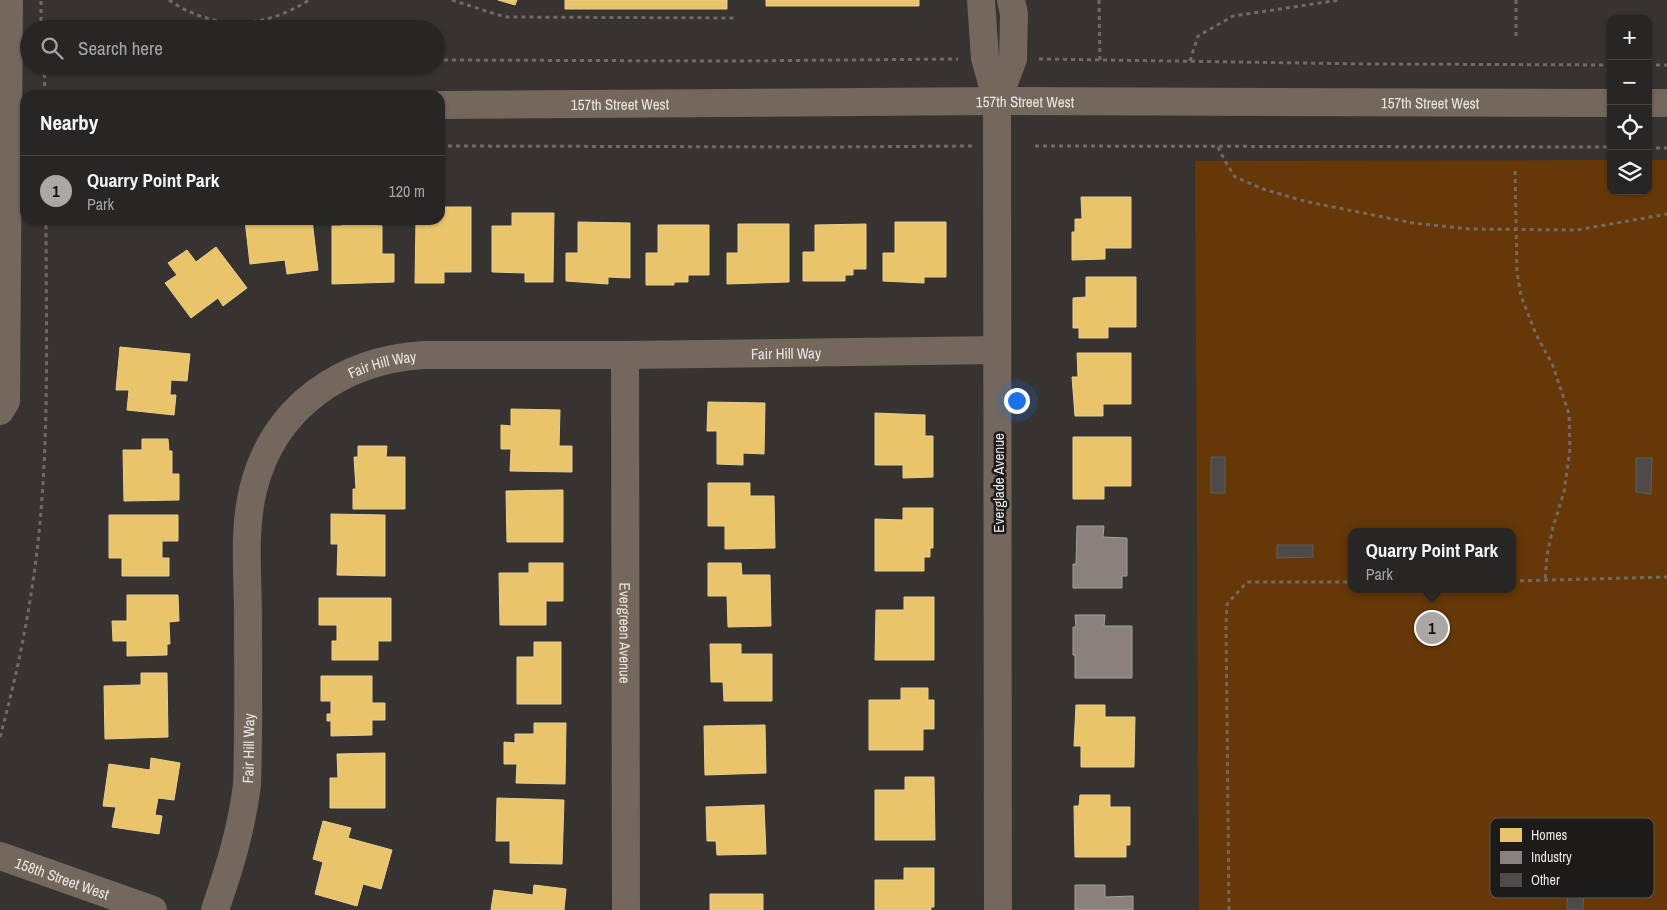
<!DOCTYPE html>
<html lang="en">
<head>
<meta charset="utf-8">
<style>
	body { margin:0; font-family:"Archivo Narrow",sans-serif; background:#343232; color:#f1f3f6 }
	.controls { position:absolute; right:15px; top:15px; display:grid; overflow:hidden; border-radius:10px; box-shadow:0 1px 4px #0004 }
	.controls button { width:45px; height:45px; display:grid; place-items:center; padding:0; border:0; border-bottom:1px solid #444342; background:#282625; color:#f1f3f6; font:25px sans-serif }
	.you { position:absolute; left:1016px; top:400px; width:18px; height:18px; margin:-12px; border:4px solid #fff; border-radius:50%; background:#1a73e8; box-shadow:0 0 0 8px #1a73e833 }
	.badge { display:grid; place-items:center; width:32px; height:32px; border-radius:50%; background:#aaa7a5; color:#111; font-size:16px; font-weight:700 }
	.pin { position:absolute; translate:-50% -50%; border:2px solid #fff; box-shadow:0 1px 5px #0006 }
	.popup { position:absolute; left:1348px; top:528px; width:168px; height:65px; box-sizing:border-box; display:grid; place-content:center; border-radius:10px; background:#282625; filter:drop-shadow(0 1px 4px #0005); font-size:16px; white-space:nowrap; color:#a5a5a7 }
	.popup b { font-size:19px; color:#f1f3f6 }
	.popup::after { content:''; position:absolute; left:50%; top:100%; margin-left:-10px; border:10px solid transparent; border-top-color:#282625 }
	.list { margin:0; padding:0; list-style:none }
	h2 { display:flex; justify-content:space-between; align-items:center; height:65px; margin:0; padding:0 20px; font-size:21px }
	h2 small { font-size:16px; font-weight:400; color:#a5a5a7 }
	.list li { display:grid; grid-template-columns:32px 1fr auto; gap:15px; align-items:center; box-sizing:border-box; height:70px; padding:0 20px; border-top:1px solid #444342 }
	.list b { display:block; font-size:19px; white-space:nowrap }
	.list p { margin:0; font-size:16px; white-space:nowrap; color:#a5a5a7 }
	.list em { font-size:16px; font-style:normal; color:#a5a5a7 }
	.icon { flex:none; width:28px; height:28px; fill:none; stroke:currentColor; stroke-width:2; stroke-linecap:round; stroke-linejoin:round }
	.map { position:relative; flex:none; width:1667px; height:910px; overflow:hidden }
	.search { position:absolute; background:#282625; box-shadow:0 1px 4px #0004; left:20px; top:20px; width:425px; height:55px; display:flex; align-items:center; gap:12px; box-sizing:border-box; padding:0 18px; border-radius:28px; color:#a5a5a7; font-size:19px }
	.panel { position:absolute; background:#282625; box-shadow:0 1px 4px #0004; left:20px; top:90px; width:425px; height:135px; border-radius:15px }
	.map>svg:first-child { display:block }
	.green { fill:#673807; fill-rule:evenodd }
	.homes { fill:#e9c46a; stroke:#e9ce8f }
	.industry { fill:#8a817c; stroke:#a69f9b }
	.building { fill:#4d4a49; stroke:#605e5d }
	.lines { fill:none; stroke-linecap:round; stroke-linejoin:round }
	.path { stroke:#726962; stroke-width:3; stroke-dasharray:4 4; stroke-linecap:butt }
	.minor { stroke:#74675c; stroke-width:28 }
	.labels { text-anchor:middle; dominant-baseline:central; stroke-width:5; stroke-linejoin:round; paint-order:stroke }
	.street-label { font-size:15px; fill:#e8e6e4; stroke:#1d1b1a }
	.key { fill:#1d1b1a; stroke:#5a5857; stroke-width:1 }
	.key-label { font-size:14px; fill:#e8e6e4 }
</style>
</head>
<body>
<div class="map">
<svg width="1667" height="910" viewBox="0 0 1667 910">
	<rect width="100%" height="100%" fill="#363331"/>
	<path class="green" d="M1611 160V191H1648V160H1667V910H1199L1195 161ZM1352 532H1512V589H1352Z"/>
	<path class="homes" d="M498 0H517L515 5Z
		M565 0H727V9H565Z
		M766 0H919V6H766Z
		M1081 197H1131V248H1105V259L1072 260V232H1075V219H1082Z
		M440 207H471V272H444V283H415L416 220H440Z
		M512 213H554L553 282H525V273L492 272V226H512Z
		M245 220H312L318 270 287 274 285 260 250 264Z
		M342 220H368V225L382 226V254H394V282L332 284V226H342Z
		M578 222 630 223V278L608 277V284L566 281V253H578Z
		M895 222H946V277H924V283L883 281V253H895Z
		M738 224H789V282L727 284V253H738Z
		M866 224V269H853V275H845V281H803V252H815V225Z
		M658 225H709V275H688V282H674V285H646V253H658Z
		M216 247 247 288 223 306 218 298 191 318 165 283 177 275 168 263 187 250 196 262Z
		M1086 277H1136V327H1108V338H1079V328H1073V298L1086 297Z
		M120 347 190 354 187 381 171 380 170 395H176L174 415 127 410 129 390H116Z
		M1077 353H1131V404H1103V416H1075L1072 377H1078Z
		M708 402 765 403 764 454 743 453V465L717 464V431H707Z
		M511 409 560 410 559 446H572V472L510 471 511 449H501V425L511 426Z
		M875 413 925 415V436H933V477L903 478V465H875Z
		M1073 437H1131V486H1104V499H1073Z
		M142 439H168L169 451H172V474H179V500L124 501 123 450H142Z
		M358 446H387L386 457H405V509H353V489H356L354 457H358Z
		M708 483H750V496H774L775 548 725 549V526H708Z
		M563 490V542H507L506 491Z
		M903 508H933V548H930V557H924V571H875V519L903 520Z
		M331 514 385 515V576L337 575 338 544H331Z
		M109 515H178V541H162V558H169V576H122V558H109Z
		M529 563H563V601H546V625H500L499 573H529Z
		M708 563H741L742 575H770L771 626 728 627 727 596H708Z
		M127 595H178L179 621 169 622 170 644H167V655L127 656V641H113L112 621H127Z
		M904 597H934V660H875L876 610H904Z
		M319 598H391V641H378V660H332V641H337V625H319Z
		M534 642H561V704H517V657H534Z
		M710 644H741V654H772V701H724L723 682H711Z
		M141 673H167L168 737 105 739 104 686 141 685Z
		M321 676H372V703H385V720H372V735L331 736V721H327V714H331V701H321Z
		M901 688H928V700H934V729H923V750H869V700H901Z
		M1076 705H1105V717H1135L1134 767H1081V746H1074Z
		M534 723H566L565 784 516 783 517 764H504V742L515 743V734H534Z
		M765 725 766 773 705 775 704 726Z
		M385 753V808H330V778H338L337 754Z
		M151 758 180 763 174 800 158 798 155 815 162 816 159 834 112 827 116 807 103 806 109 764 150 770Z
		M905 777H934L935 840H875V790H905Z
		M1080 795H1110V807H1130V845H1126V857H1075L1074 806H1079Z
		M497 798 564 800 562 864 510 863V841H496Z
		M764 805 766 854 717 855 716 841H707L706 807Z
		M323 821 351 828 348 838 392 850 381 889 363 884 357 906 315 894 323 862 313 859Z
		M904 868H934V907H931V910H875V880H904Z
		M534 885 566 889 564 910H491L494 890 533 895Z
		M710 894H763V910H710Z"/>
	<path class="industry" d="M1077 526H1104L1103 537 1127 538V576H1122V588H1073V564H1076Z
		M1075 615H1105L1104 626H1132V678H1075V655H1073V627H1076Z
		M1075 885H1105V897L1133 896V910H1075Z"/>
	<path class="building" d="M1211 457H1225V493H1211Z
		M1636 458H1652L1651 494 1636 492Z
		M1277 545H1313V557L1277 558Z
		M1568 884 1584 885 1583 910H1567Z"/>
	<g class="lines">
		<path class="path" d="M169 0C214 31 264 29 309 0
			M452 0 495 14 507 17 734 18
			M1099 0 1100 60
			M1516 0V39
			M41 29V0
			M1039 59 1370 64 1611 65
			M436 60 731 61 958 59
			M1190 61 1198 36 1233 16 1340 0
			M1648 65H1667
			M44 66 45 95
			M440 146 829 147 972 146
			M1035 146 1611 147
			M1218 147 1225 161 1235 177 1263 189 1308 202 1413 223 1470 229 1577 230 1667 214
			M1648 148H1667
			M1515 171 1517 272 1521 296 1536 334 1553 366 1569 414 1570 449 1564 492 1553 527 1547 555 1545 581
			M1512 581 1667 577
			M0 737C20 664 35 587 41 511 49 414 46 317 46 220
			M1229 910 1226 624 1227 604 1247 582H1352"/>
		<g class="minor">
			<path d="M981 0 985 58 997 101"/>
			<path d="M1648 103H1667"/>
			<path id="s1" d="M440 105 997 101 1611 103"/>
			<path id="s2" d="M625 355 626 910"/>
			<path d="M0 411 6 401 9 0"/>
			<path id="s3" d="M0 856 153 910"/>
			<path id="s4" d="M215 910C230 866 241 831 247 785 249 729 248 674 248 618 248 577 243 530 253 490 273 407 342 360 424 355H625L997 350"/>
			<path d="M998 910 997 101 1013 59 1014 14 1011 0"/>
		</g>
	</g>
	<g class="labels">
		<g class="street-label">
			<text stroke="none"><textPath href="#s1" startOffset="585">157th Street West</textPath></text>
			<text stroke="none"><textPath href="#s1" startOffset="990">157th Street West</textPath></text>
			<text stroke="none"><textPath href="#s1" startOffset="180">157th Street West</textPath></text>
			<text stroke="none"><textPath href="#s4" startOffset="1021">Fair Hill Way</textPath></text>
			<text stroke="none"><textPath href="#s4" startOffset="616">Fair Hill Way</textPath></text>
			<text transform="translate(998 483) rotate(-90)">Everglade Avenue</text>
			<text stroke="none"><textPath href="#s2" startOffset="278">Evergreen Avenue</textPath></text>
			<text stroke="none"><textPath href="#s4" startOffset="166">Fair Hill Way</textPath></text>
			<text stroke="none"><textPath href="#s3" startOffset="66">158th Street West</textPath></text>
		</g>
	</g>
	<rect x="1490" y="818" width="164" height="80" rx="8" class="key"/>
	<rect x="1500" y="828" width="22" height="14" fill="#e9c46a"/>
	<rect x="1500" y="851" width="22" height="13" fill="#8a817c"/>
	<rect x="1500" y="873" width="22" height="14" fill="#4d4a49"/>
	<g class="key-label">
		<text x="1531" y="840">Homes</text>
		<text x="1531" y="862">Industry</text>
		<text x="1531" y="885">Other</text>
	</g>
</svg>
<div class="controls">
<button>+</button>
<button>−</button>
<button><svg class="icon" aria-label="locate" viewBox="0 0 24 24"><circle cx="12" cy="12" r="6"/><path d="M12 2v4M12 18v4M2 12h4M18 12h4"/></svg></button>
<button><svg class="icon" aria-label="layers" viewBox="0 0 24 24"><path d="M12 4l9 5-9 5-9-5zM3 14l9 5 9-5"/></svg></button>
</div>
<div class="you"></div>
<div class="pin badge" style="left:1432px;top:628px">1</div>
<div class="popup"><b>Quarry Point Park</b>Park</div>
<div class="search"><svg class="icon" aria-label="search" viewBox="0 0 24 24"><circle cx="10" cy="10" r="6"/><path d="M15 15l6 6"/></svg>Search here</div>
<section class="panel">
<h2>Nearby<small></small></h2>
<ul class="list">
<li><span class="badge">1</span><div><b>Quarry Point Park</b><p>Park</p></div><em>120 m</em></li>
</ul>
</section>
</div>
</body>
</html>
